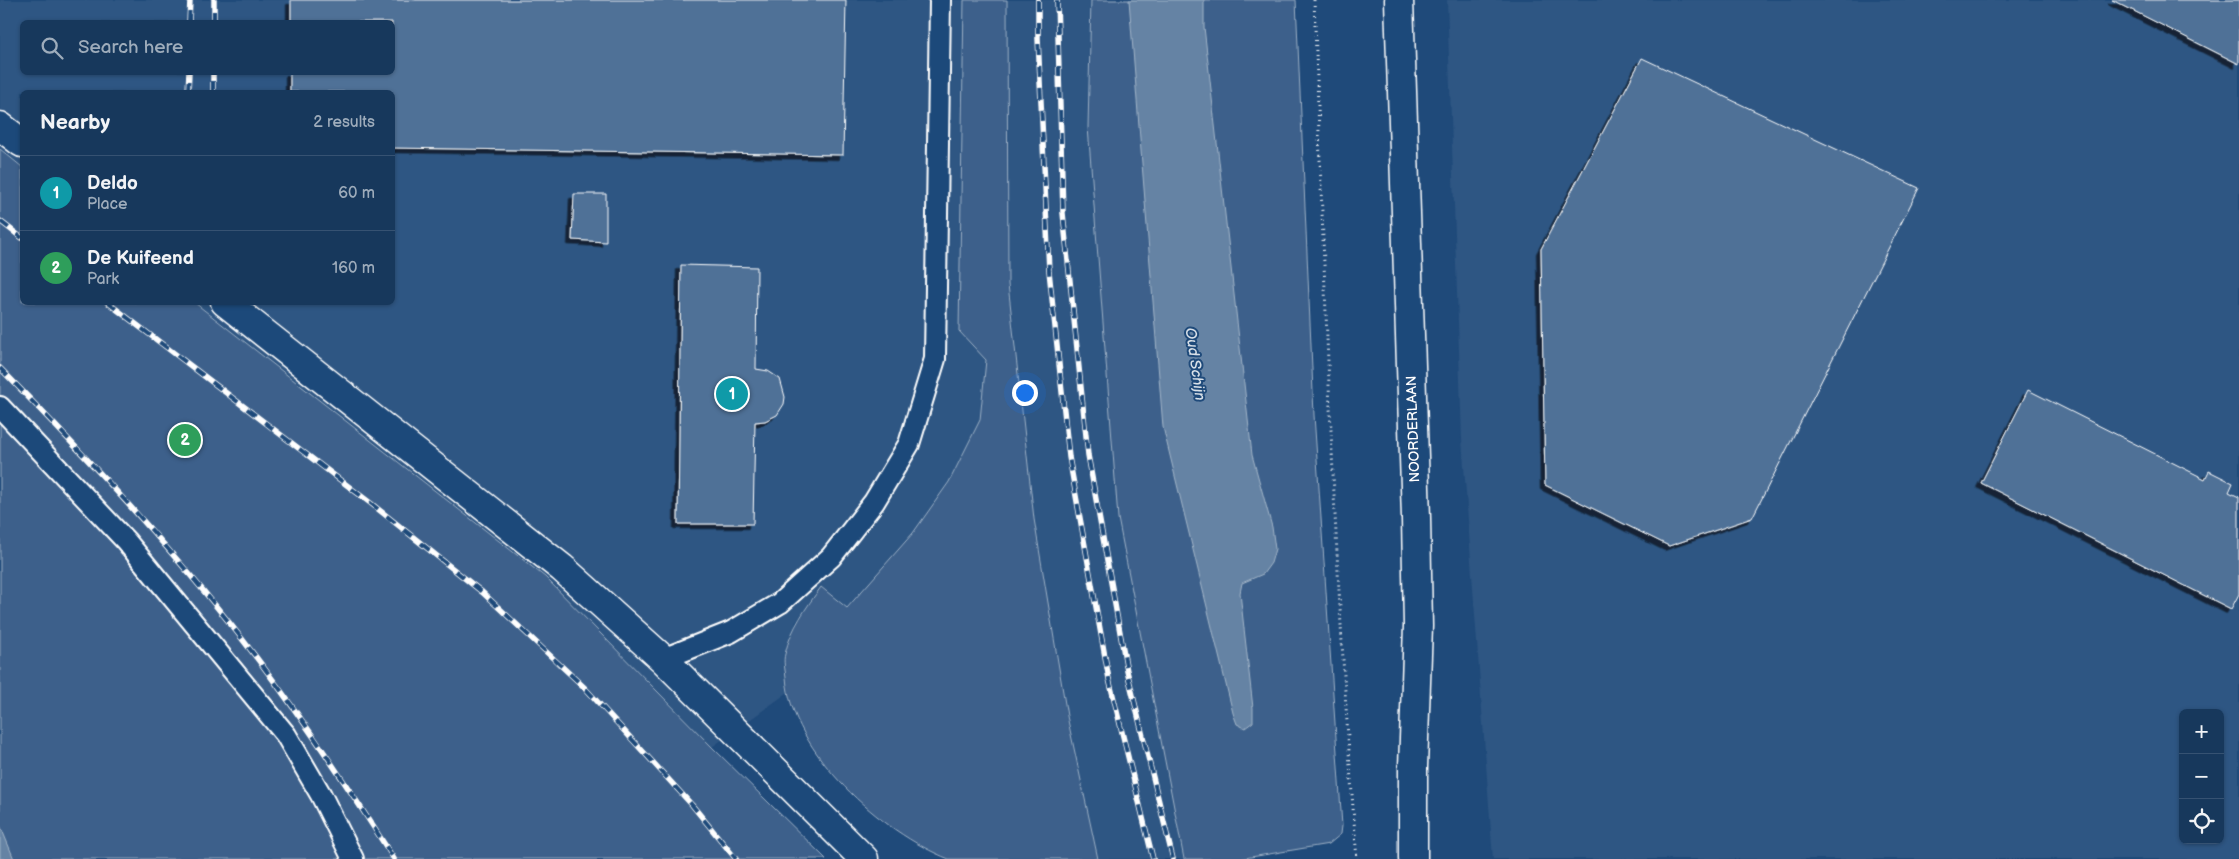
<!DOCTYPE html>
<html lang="en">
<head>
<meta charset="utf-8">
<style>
	body { margin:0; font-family:"Balsamiq Sans",sans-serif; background:#203f62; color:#f1f3f6 }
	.controls { position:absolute; right:15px; bottom:15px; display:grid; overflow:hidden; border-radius:8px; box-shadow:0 1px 4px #0004 }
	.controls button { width:45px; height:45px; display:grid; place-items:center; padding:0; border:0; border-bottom:1px solid #365272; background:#17385c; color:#f1f3f6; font:25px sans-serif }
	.you { position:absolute; left:1024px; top:392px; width:18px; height:18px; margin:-12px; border:4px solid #fff; border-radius:50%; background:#1a73e8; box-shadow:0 0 0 8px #1a73e833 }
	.badge { display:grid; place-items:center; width:32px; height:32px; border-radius:50%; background:#90b9f0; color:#fff; font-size:16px; font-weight:700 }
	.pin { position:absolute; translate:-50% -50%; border:2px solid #fff; box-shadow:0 1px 5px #0006 }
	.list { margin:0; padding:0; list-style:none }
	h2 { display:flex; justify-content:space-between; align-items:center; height:65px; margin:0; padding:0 20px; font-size:21px }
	h2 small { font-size:16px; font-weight:400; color:#9eacbb }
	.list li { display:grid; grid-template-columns:32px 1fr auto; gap:15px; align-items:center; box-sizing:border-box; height:75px; padding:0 20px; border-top:1px solid #365272 }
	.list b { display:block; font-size:19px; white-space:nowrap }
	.list p { margin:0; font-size:16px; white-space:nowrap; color:#9eacbb }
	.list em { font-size:16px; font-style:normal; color:#9eacbb }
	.icon { flex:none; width:28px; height:28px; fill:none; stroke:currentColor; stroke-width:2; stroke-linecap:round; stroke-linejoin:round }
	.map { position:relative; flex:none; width:2239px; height:859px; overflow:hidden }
	.search { position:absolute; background:#17385c; box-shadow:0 1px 4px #0004; left:20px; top:20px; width:375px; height:55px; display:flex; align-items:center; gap:12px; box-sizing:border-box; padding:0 18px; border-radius:8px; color:#9eacbb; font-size:19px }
	.panel { position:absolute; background:#17385c; box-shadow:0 1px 4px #0004; left:20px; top:90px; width:375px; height:215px; border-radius:8px }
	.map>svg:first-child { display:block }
	.built { fill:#2e5683; fill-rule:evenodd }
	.green { fill:#3c618b; stroke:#9eb0c5 }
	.water { fill:#6583a4; stroke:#a3b5c8 }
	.building { fill:#507197; stroke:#fff; filter:url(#shadow) }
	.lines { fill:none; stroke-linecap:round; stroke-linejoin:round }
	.service-casing { stroke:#fff; stroke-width:24 }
	.minor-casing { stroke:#fff; stroke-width:31 }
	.primary-casing { stroke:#fff; stroke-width:31 }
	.path { stroke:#fff; stroke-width:3; stroke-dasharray:1 4; stroke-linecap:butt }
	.service { stroke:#1f4a7a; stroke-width:20 }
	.minor { stroke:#1f4a7a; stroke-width:28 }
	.primary { stroke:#1f4a7a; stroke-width:28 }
	.rail-casing { stroke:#fff; stroke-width:5.5 }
	.rail { stroke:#1f4a7a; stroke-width:4; stroke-dasharray:11; stroke-linecap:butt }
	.labels { text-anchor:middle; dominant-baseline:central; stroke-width:4; stroke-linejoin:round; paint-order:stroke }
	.street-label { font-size:14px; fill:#fff; stroke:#1f4a7a }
	.water-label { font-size:15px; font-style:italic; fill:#d8e0e8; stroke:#1f4a7a }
</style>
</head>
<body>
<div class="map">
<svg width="2239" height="859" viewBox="0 0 2239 859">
	<defs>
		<filter id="shadow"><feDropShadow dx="-4.5" dy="4.5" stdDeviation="0" flood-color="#0009"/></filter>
	</defs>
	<rect width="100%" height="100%" fill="#1f4a7a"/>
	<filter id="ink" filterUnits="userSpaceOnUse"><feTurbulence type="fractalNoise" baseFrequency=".02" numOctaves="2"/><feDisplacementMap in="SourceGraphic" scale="10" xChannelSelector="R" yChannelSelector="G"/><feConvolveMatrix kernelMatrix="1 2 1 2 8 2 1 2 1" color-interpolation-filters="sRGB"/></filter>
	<g filter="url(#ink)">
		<path class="built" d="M0 0H964L959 331 986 360 980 420 949 482 913 533 847 608 821 587 796 622 784 656 787 693 712 747 545 577 195 303 392 302V92H22V167L0 149ZM22 22H392V72H22Z
			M1007 0H1091L1088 127 1184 859H1098L1067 716 1034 519 1008 284Z
			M1447 0H2239V859H1493L1462 439ZM2183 713H2220V840H2183Z"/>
		<path class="green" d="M964 0H1007L1008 284 1034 519 1067 716 1098 859H949C882 833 791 752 786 677 785 669 783 661 785 654 791 628 806 608 821 587L847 608 913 533 949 482 980 420 986 360 959 331Z
			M1091 0H1296L1314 415 1342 826 1341 834 1329 844 1239 859H1184L1118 518 1088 127Z
			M0 149 22 167V302L195 303 545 577 712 747 826 859H0Z"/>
		<path class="water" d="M1129 0H1204V27L1252 455 1272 527 1275 549 1271 563 1263 574 1242 583 1240 593 1253 708V722L1245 728 1237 724 1233 713 1163 427Z
			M0 825 14 859H0Z"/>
		<path class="building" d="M291 0H846L843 155 392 148V92H290V72H392V22H291Z
			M2112 0H2239V64Z
			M1642 58 1919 188 1752 518 1669 546 1545 485 1541 249Z
			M574 194H606V242L572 240Z
			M681 265 757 267 756 369 768 371 780 379 785 397 784 404 777 415 765 421 755 422 753 524H678Z
			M2028 390 2205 479 2209 471 2233 483 2229 492 2239 497V594L2231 609 1981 483Z"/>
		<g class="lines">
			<defs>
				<path id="service" d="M0 407 126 541 286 735 321 795 353 859
					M663 659 731 632 780 603 831 557 874 502 909 444 935 359 940 0"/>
				<path id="minor" d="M0 126 22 143
					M225 302 562 568 663 659 864 859"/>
				<path id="primary" d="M1399 0 1416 518 1418 626 1413 767V859"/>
			</defs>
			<use href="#service" class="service-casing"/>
			<use href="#minor" class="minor-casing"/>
			<use href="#primary" class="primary-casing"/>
			<path class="path" d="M1314 0C1325 287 1334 573 1357 859"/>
			<use href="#service" class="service"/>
			<use href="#minor" class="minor"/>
			<use href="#primary" class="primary"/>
			<defs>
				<path id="rail" d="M1038 0V38L1049 271 1069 457 1109 679 1153 859
					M1057 0 1063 213 1088 455 1127 671 1173 859
					M189 22 190 0
					M214 22V0
					M188 92 189 72
					M213 92V72
					M0 221 22 238
					M107 302 373 505 482 592 585 688 692 805 736 859
					M0 368C79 449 157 532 228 621 288 696 342 777 394 859"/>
			</defs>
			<use href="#rail" class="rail-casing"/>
			<use href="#rail" class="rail"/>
		</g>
	</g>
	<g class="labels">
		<g class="street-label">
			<text transform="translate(1413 429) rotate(-92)">NOORDERLAAN</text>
		</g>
		<g class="water-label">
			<text transform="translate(1195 364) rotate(82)">Oud Schijn</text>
		</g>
	</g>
</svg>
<div class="controls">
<button>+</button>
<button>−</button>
<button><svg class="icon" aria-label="locate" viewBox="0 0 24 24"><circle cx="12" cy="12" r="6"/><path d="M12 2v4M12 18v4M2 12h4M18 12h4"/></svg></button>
</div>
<div class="you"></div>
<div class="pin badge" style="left:732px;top:394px;background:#0f9aa8">1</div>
<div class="pin badge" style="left:185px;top:440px;background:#2e9e5b">2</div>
<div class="search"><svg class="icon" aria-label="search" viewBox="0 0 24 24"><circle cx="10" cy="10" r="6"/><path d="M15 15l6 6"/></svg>Search here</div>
<section class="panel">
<h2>Nearby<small>2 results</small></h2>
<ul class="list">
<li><span class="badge" style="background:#0f9aa8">1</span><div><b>Deldo</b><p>Place</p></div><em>60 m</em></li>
<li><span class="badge" style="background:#2e9e5b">2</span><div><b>De Kuifeend</b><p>Park</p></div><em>160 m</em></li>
</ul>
</section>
</div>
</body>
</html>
